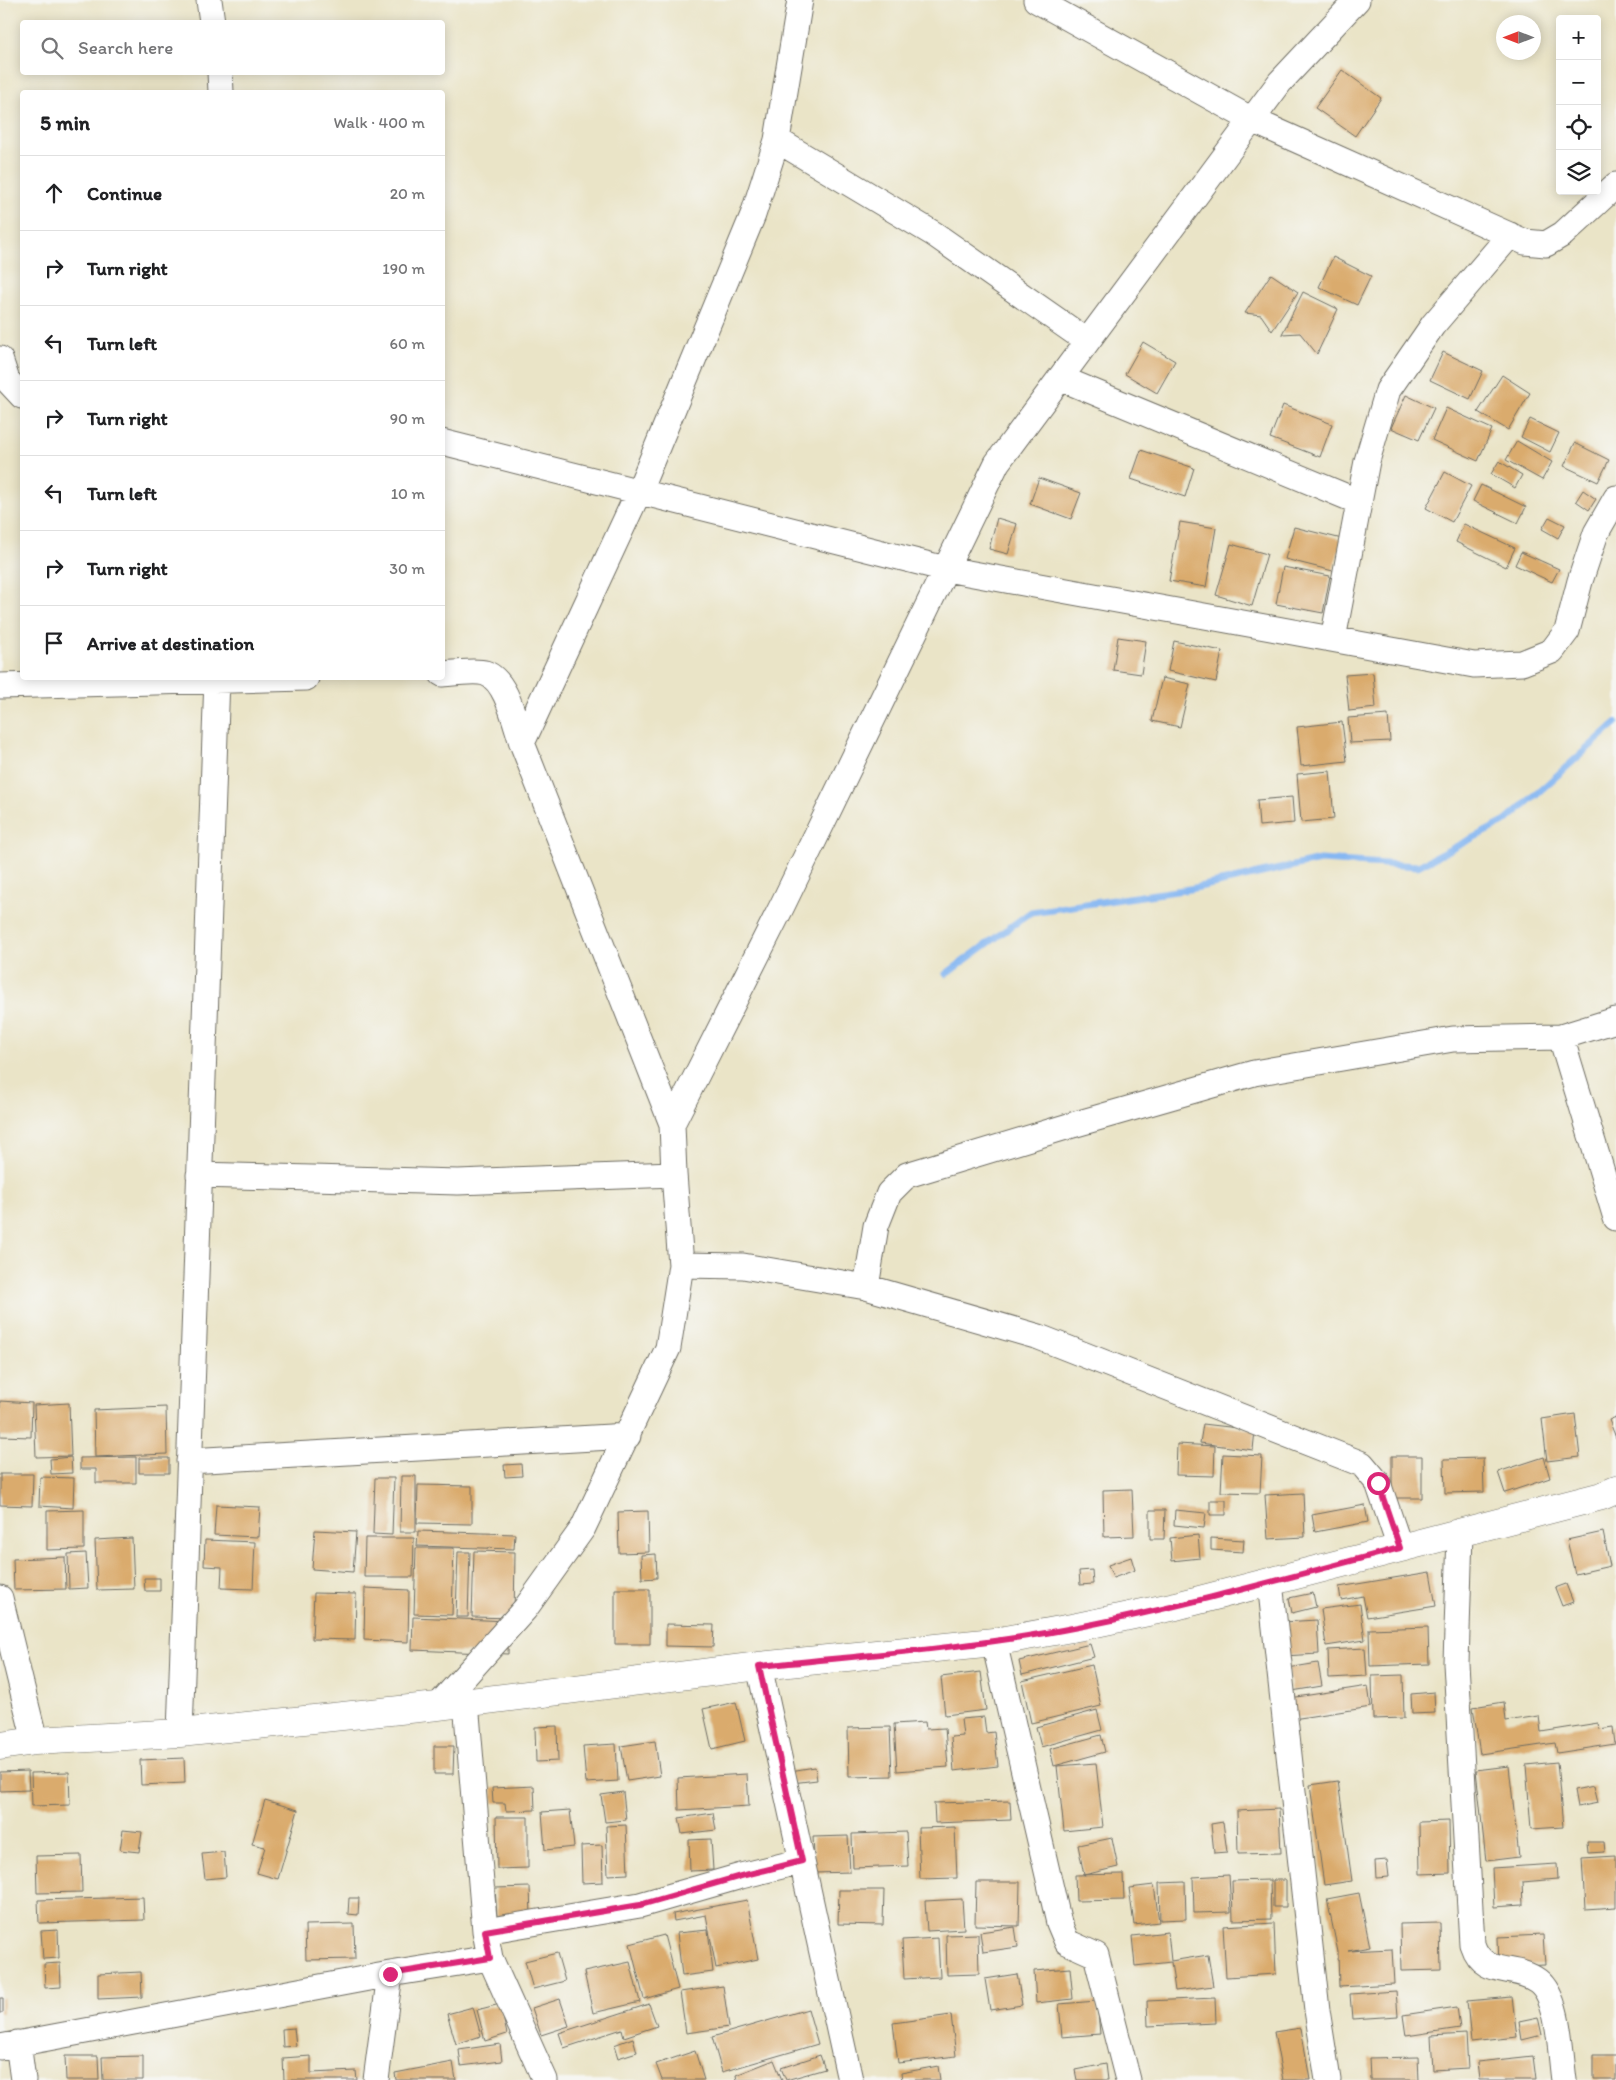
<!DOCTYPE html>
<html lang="en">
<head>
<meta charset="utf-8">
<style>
	body { margin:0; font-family:Itim,sans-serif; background:#f2f2f2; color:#202124 }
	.controls { position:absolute; right:15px; top:15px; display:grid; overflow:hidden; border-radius:5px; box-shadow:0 2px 12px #0003 }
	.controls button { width:45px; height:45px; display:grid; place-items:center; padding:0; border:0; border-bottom:1px solid #e0e0e0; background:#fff; color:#202124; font:25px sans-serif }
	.compass { position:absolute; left:1496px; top:15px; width:45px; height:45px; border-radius:50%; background:#fff; box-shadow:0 2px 12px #0003; rotate:270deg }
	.stop { position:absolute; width:15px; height:15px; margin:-11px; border:4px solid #db2777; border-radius:50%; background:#fff }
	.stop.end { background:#db2777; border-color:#fff; box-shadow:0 1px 5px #0008 }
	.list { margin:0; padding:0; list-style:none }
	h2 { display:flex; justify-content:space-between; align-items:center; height:65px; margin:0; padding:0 20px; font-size:21px }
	h2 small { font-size:16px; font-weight:400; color:#757577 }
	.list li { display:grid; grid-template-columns:32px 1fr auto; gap:15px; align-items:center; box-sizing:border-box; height:75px; padding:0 20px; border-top:1px solid #e0e0e0 }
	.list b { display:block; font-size:19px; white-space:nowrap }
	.list em { font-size:16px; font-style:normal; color:#757577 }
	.icon { flex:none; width:28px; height:28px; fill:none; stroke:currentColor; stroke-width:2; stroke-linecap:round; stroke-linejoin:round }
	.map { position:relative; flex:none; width:1616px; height:2080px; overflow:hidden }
	.search { position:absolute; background:#fff; box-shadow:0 2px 12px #0003; left:20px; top:20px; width:425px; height:55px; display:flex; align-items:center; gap:12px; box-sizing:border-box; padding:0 18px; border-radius:5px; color:#757577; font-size:19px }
	.panel { position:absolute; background:#fff; box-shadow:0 2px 12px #0003; left:20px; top:90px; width:425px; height:590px; border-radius:5px }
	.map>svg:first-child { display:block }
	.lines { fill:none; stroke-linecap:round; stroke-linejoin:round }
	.stream { stroke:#86b7f2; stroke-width:7 }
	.building { fill:#daab6d }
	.street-casing { stroke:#6e6c62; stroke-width:27 }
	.secondary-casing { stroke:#6e6c62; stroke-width:29 }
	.street { stroke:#fff; stroke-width:25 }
	.secondary { stroke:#fff; stroke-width:28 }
	.route { stroke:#db2777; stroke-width:6 }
</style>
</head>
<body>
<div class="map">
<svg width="1616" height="2080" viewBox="0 0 1616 2080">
	<rect width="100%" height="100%" fill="#f6f6f2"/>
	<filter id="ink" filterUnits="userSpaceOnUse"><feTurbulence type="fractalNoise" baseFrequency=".02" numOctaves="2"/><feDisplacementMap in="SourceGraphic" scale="10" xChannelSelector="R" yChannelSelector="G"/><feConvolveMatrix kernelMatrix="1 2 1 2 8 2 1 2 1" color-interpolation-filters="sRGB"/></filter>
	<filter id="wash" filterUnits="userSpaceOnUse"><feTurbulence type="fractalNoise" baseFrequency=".0096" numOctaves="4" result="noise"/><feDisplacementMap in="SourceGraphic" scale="20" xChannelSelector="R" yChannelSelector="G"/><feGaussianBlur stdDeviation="1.12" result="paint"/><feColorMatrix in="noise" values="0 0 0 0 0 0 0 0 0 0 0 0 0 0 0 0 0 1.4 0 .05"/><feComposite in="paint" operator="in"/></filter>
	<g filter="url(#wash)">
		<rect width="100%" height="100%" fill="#eae4c7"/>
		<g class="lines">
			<path class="stream" d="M946 974 1031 912 1190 889 1320 860 1418 866 1506 821 1616 723"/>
		</g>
		<g id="blocks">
			<path class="building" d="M1342 70 1381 98 1355 136 1315 108Z
				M1333 257 1371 276 1357 305 1319 287Z
				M1271 274 1298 292 1272 331 1261 315 1245 313Z
				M1303 292 1338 309 1317 354 1300 333 1282 334Z
				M1143 342 1175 361 1157 393 1125 374Z
				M1443 352 1483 371 1470 399 1430 380Z
				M1502 375 1530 393 1508 430 1478 412Z
				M1406 395 1434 408 1419 440 1391 428Z
				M1283 405 1332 424 1320 457 1270 438Z
				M1446 408 1492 429 1478 461 1432 440Z
				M1530 419 1559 433 1550 452 1521 437Z
				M1517 441 1552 462 1542 480 1506 460Z
				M1575 443 1609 460 1598 482 1564 466Z
				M1141 450 1194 468 1185 497 1131 479Z
				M1499 461 1522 475 1515 488 1491 474Z
				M1445 472 1471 486 1452 522 1426 508Z
				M1039 478 1081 493 1071 519 1030 504Z
				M1481 485 1526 507 1518 523 1473 501Z
				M1583 490 1596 499 1589 510 1576 501Z
				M1549 517 1565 525 1558 538 1542 529Z
				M997 518 1017 524 1008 554 989 549Z
				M1180 522 1216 528 1206 587 1169 581Z
				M1464 524 1515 548 1506 567 1456 542Z
				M1294 527 1342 539 1333 571 1285 559Z
				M1231 544 1267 554 1252 606 1216 595Z
				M1521 552 1559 569 1552 582 1515 565Z
				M1283 567 1330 576 1323 613 1276 604Z
				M1118 637 1146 641 1141 674 1113 670Z
				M1174 641 1222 651 1216 682 1168 671Z
				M1373 673 1376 708 1349 711 1345 675Z
				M1162 678 1190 684 1180 727 1152 721Z
				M1388 715 1390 741 1350 743 1348 718Z
				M1342 722 1347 761 1301 766 1297 727Z
				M1330 771 1334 819 1301 822 1297 774Z
				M1292 797 1294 823 1259 826 1257 800Z
				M0 1401 32 1403 31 1437 0 1436Z
				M69 1403 71 1456 36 1457 34 1405Z
				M166 1407 167 1454 95 1457 94 1410Z
				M1575 1414 1580 1457 1547 1461 1542 1419Z
				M1616 1417V1438L1609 1420Z
				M1203 1424 1255 1430 1253 1450 1200 1443Z
				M1177 1444 1215 1446 1214 1476 1176 1475Z
				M1223 1454 1262 1456 1260 1493 1221 1492Z
				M1392 1456H1422V1498H1392Z
				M71 1457 72 1473 51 1474 50 1459Z
				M136 1457V1483H96V1469H80V1458Z
				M1544 1457 1550 1478 1505 1493 1498 1472Z
				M139 1458H169V1473H139Z
				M1483 1458 1484 1492 1445 1493 1444 1459Z
				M521 1464 522 1476 505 1477 504 1465Z
				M0 1474H33L32 1506 0 1505Z
				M401 1476H416V1532H400Z
				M40 1477 74 1478 73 1508 39 1506Z
				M375 1478H394L392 1535 373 1534Z
				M418 1485 472 1486V1524L417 1523Z
				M1132 1489 1134 1536 1104 1537 1103 1490Z
				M1303 1493 1305 1537 1268 1539 1265 1495Z
				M1210 1500H1226V1515H1210Z
				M216 1505 260 1507 258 1537 214 1535Z
				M1365 1505 1368 1522 1315 1532 1312 1515Z
				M84 1510V1549L47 1550V1511Z
				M1150 1510H1165L1164 1539H1150Z
				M1175 1510 1206 1513 1204 1528 1174 1525Z
				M648 1511 649 1552 619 1553 618 1512Z
				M315 1530 356 1532 353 1572 312 1569Z
				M418 1531 515 1534 514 1549 417 1546Z
				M1603 1532 1610 1566 1575 1574 1567 1540Z
				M1198 1535 1200 1558 1172 1561 1170 1538Z
				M132 1538 134 1589 97 1590 95 1540Z
				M365 1538H414L413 1577H364Z
				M1211 1538 1244 1540 1243 1552 1211 1550Z
				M205 1540 255 1542 253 1589 221 1588 222 1567 204 1566Z
				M416 1548H454L452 1615 414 1614Z
				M474 1551 515 1552 514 1618 472 1617Z
				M458 1552H470L468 1617H456Z
				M86 1553 88 1588 69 1589 68 1554Z
				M656 1554 657 1578 642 1579 641 1555Z
				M65 1557 66 1589 14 1590 13 1559Z
				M1131 1557 1135 1570 1113 1578 1108 1565Z
				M1092 1570 1093 1584 1080 1585 1079 1571Z
				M1430 1572 1436 1606 1367 1617 1363 1596 1341 1600 1339 1587Z
				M144 1578H160V1591H145Z
				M1566 1584 1573 1602 1562 1606 1555 1588Z
				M365 1588 409 1590 408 1642 364 1640Z
				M615 1589H650V1644H615Z
				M314 1593 356 1594 355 1640 312 1639Z
				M1313 1593 1316 1607 1292 1613 1289 1598Z
				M1360 1604 1365 1640 1326 1646 1321 1609Z
				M413 1617 509 1621 508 1654 412 1650Z
				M1317 1620 1319 1654 1283 1656 1282 1622Z
				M666 1624 714 1625 713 1647 666 1646Z
				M1428 1627 1429 1664 1370 1666 1369 1629Z
				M1090 1644 1094 1657 1022 1675 1019 1661Z
				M1365 1648 1367 1676 1329 1678 1328 1650Z
				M1318 1663 1322 1686 1292 1691 1288 1668Z
				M1092 1665 1101 1706 1031 1723 1022 1681Z
				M981 1672 986 1710 945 1715 941 1677Z
				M1403 1675 1404 1718 1373 1719 1372 1676Z
				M1368 1686 1371 1707 1293 1719 1290 1698Z
				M1434 1692 1435 1713 1412 1714 1411 1694Z
				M736 1702 745 1741 712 1749 703 1709Z
				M1504 1702 1506 1721 1539 1716 1541 1732 1598 1723 1599 1729 1613 1727 1615 1744 1557 1753 1555 1743 1480 1754 1473 1707Z
				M1097 1710 1102 1730 1041 1747 1036 1727Z
				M984 1717 986 1733 994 1732 998 1766 954 1771 951 1737 963 1736 961 1719Z
				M925 1722 926 1729 945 1728 948 1767 897 1771 894 1724Z
				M557 1726 558 1761 536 1762 535 1727Z
				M890 1727 892 1776 849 1777 848 1728Z
				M1101 1735 1105 1752 1054 1766 1050 1749Z
				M655 1741 660 1776 627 1781 621 1746Z
				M616 1744 618 1781 586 1783 583 1746Z
				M434 1746H454L453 1774H434Z
				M184 1758 185 1783 141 1785 140 1760Z
				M1557 1762 1563 1827 1531 1829 1526 1765Z
				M1096 1763 1103 1827 1064 1831 1057 1766Z
				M1509 1766 1519 1857 1486 1861 1476 1770Z
				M815 1767 817 1780 792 1783 790 1771Z
				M28 1771 29 1790 0 1791V1772Z
				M69 1772 70 1805 32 1806 31 1773Z
				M747 1774 749 1806 679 1810 678 1778Z
				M1338 1781 1352 1881 1324 1885 1310 1785Z
				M534 1786 535 1810 506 1811 505 1803H493L492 1788Z
				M1594 1786 1598 1803 1577 1807 1574 1790Z
				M623 1792 626 1820 605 1822 601 1795Z
				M265 1800 298 1810 278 1879 257 1873 265 1847 252 1844Z
				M1010 1801 1011 1820 935 1823 934 1803Z
				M1279 1809 1281 1853 1238 1854 1237 1811Z
				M570 1810 574 1847 545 1850 542 1812Z
				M713 1813 716 1830 682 1834 679 1818Z
				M496 1817H528V1868L497 1869Z
				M1449 1821 1450 1873 1420 1874 1419 1822Z
				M1223 1822 1227 1852 1214 1853 1211 1824Z
				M626 1825 628 1874 608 1875 606 1826Z
				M955 1827 957 1878 920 1879 918 1828Z
				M123 1830 142 1832 139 1852 120 1850Z
				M906 1832 908 1866 853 1868 852 1834Z
				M848 1836 850 1872 815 1873 813 1837Z
				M1112 1838 1118 1867 1084 1875 1078 1845Z
				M711 1839 713 1870 690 1871 689 1840Z
				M1587 1842H1604L1605 1852 1588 1853Z
				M602 1845 603 1882 582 1883 581 1846Z
				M224 1852 226 1877 205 1879 202 1854Z
				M81 1855 82 1892 37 1893 36 1856Z
				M1616 1856V1907L1585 1909 1582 1858Z
				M1387 1860 1389 1877 1376 1878 1375 1861Z
				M1557 1864 1558 1879 1522 1882 1523 1905 1494 1907 1492 1868Z
				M1123 1874 1124 1900 1076 1901 1075 1875Z
				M1229 1875 1231 1912 1194 1913 1193 1877Z
				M1270 1880 1271 1919 1233 1920 1232 1881Z
				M1273 1880H1286V1907H1273Z
				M976 1882H1020L1019 1926 975 1925Z
				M1185 1882 1186 1919 1160 1920 1159 1883Z
				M1154 1885 1159 1922 1134 1925 1129 1888Z
				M530 1887 531 1916 497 1917 495 1888Z
				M839 1890H884L883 1925 838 1924Z
				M1359 1893 1370 1947 1348 1951 1392 1949 1394 1984 1339 1987 1338 1952 1327 1899Z
				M143 1897 144 1920 39 1923 38 1900Z
				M349 1898H359L358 1915 348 1914Z
				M962 1899 964 1929 927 1931 925 1901Z
				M747 1900 758 1959 716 1968 706 1915 674 1921 673 1914Z
				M1274 1923 1276 1974 1226 1977 1223 1926Z
				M1440 1923 1441 1970 1401 1971 1400 1924Z
				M354 1924 355 1959 306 1960 305 1925Z
				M1015 1927 1018 1947 983 1952 980 1932Z
				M58 1930 59 1958 43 1959 41 1931Z
				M708 1930 713 1972 682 1976 677 1933Z
				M1168 1932 1171 1961 1208 1955 1213 1986 1175 1991 1171 1962 1135 1966 1132 1936Z
				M978 1934 979 1974 947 1975 946 1935Z
				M664 1935 678 1989 644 1999 630 1944Z
				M1543 1935 1545 1965 1499 1967 1498 1937Z
				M938 1938 940 1977 904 1979 902 1940Z
				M557 1953 565 1981 533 1989 525 1961Z
				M630 1962 640 2002 593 2013 584 1972Z
				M60 1963 61 1987 45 1988 44 1964Z
				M1070 1968 1073 1999 1036 2003 1034 1971Z
				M141 1972 142 1997 98 1999V1974Z
				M1017 1974 1022 2005 990 2010 985 1979Z
				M723 1986 729 2027 686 2033 680 1992Z
				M1396 1991 1398 2016 1352 2019 1350 1994Z
				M1512 1997 1517 2037 1471 2042 1467 2001Z
				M0 1998H3V2013H0Z
				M1215 1998 1216 2023 1148 2026 1147 2001Z
				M560 1999 569 2026 541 2035 532 2008Z
				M1097 2001 1100 2034 1062 2037 1059 2004Z
				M500 2004 507 2034 485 2041 477 2010Z
				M649 2004 657 2026 624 2037 622 2029 564 2048 559 2033Z
				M473 2007 481 2036 456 2044 447 2014Z
				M1457 2007 1460 2028 1406 2036 1403 2015Z
				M808 2009 818 2044 722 2072 712 2037Z
				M951 2015 956 2056 898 2063 893 2023Z
				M1538 2017 1542 2035 1522 2040 1519 2021Z
				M294 2028 296 2046 283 2047 282 2029Z
				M1301 2028 1310 2080H1283L1274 2032Z
				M1466 2034 1468 2068 1433 2070 1431 2036Z
				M633 2038 637 2052 618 2058 614 2045Z
				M500 2044 502 2061 461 2066 459 2050Z
				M695 2051 704 2080H662L656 2064Z
				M820 2055 825 2069 786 2080 781 2068Z
				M1593 2055H1616V2080H1593Z
				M65 2056H98L99 2080H66Z
				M143 2056V2080H103L102 2057Z
				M311 2056V2073L356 2071 357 2080H284L283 2058Z
				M1533 2056 1536 2080H1479L1477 2062Z
				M1418 2057 1419 2080H1370L1369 2058Z
				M774 2060 782 2080H737L736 2075Z
				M453 2062 456 2080H396L395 2073Z
				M1106 2064 1108 2080H1077L1075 2070Z
				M938 2066 940 2080H902L901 2073Z"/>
		</g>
	</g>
	<g filter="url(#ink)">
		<use href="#blocks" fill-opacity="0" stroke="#6e6c62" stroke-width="1"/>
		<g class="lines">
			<defs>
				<path id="street" d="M209 0 212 22
					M1036 0 1252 120 1525 242 1546 244 1563 234 1616 185
					M220 72 221 92
					M777 140 934 234 1087 341
					M0 359 7 380 22 396
					M1060 378 1359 502
					M442 442 946 569 1474 665 1522 663 1552 651 1567 631 1580 581 1596 533 1616 498
					M1333 639 1367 461 1388 390 1433 325 1510 235
					M0 686 306 678
					M522 743 639 491 753 215 777 140 800 0
					M1561 1037 1616 1218
					M672 1124 783 904 997 463 1280 82 1357 0
					M199 1175 458 1182 674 1174
					M681 1265 743 1266 866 1287 1039 1337 1362 1464 1378 1483 1400 1548
					M866 1287 876 1226 889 1193 907 1175 1069 1126 1254 1073 1453 1039 1561 1037 1616 1020
					M189 1461 628 1436
					M1460 1533 1456 1663 1472 1944C1483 1979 1514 1963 1538 1981 1560 1998 1560 2053 1564 2080
					M1270 1582 1317 2010 1328 2080
					M0 1598 35 1741
					M994 1642 1059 1923 1067 1942 1096 1955 1128 2080
					M759 1666 850 2080
					M466 1702 485 1931 490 1958 545 2080
					M438 1706 525 1609 583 1528 668 1348 681 1265 674 1174 672 1124 522 743C515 723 507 680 485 673 476 670 453 673 442 674
					M180 1733 217 678
					M485 1931 640 1905 741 1876 802 1861
					M18 2043 23 2080
					M0 2047 390 1974 490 1958
					M376 2080 390 1974"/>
				<path id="secondary" d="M0 1746 35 1741 180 1733 438 1706 759 1666 994 1642 1077 1627 1176 1606 1602 1496 1616 1490"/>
			</defs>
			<use href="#street" class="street-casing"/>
			<use href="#secondary" class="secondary-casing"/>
			<use href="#street" class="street"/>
			<use href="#secondary" class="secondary"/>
		</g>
	</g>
	<g class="lines" filter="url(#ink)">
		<path class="route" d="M390 1974 490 1958 485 1931 640 1905 741 1876 802 1861 759 1666C865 1655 973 1648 1078 1627 1186 1606 1293 1576 1400 1548L1378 1483"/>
	</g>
</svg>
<div class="controls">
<button>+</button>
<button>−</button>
<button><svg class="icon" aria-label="locate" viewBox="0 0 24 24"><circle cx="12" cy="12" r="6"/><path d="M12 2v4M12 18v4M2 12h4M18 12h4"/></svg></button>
<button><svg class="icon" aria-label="layers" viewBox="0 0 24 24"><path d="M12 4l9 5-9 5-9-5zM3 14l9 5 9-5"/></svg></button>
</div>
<svg class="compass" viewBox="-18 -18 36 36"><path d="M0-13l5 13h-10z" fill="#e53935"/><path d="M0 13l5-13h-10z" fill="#757577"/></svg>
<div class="stop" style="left:1378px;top:1483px"></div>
<div class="stop end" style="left:390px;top:1974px"></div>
<div class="search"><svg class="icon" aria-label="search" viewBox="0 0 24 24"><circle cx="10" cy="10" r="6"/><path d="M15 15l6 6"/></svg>Search here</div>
<section class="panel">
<h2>5 min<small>Walk · 400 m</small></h2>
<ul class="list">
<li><svg class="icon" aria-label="ahead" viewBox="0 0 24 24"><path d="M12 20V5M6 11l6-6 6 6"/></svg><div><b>Continue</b></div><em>20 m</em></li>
<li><svg class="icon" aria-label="right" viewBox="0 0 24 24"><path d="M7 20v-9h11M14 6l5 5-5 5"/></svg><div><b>Turn right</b></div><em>190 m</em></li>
<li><svg class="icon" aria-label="left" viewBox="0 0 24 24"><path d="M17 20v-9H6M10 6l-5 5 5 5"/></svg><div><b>Turn left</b></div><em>60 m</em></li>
<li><svg class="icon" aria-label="right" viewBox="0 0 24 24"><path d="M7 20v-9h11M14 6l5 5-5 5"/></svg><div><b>Turn right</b></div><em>90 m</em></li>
<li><svg class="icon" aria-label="left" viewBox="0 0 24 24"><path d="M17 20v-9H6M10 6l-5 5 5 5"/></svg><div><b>Turn left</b></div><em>10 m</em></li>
<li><svg class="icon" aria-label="right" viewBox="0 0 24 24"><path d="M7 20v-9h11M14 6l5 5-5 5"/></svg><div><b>Turn right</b></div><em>30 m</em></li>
<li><svg class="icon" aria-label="arrive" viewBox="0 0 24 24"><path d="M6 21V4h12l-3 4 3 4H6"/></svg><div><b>Arrive at destination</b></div></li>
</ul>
</section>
</div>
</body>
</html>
